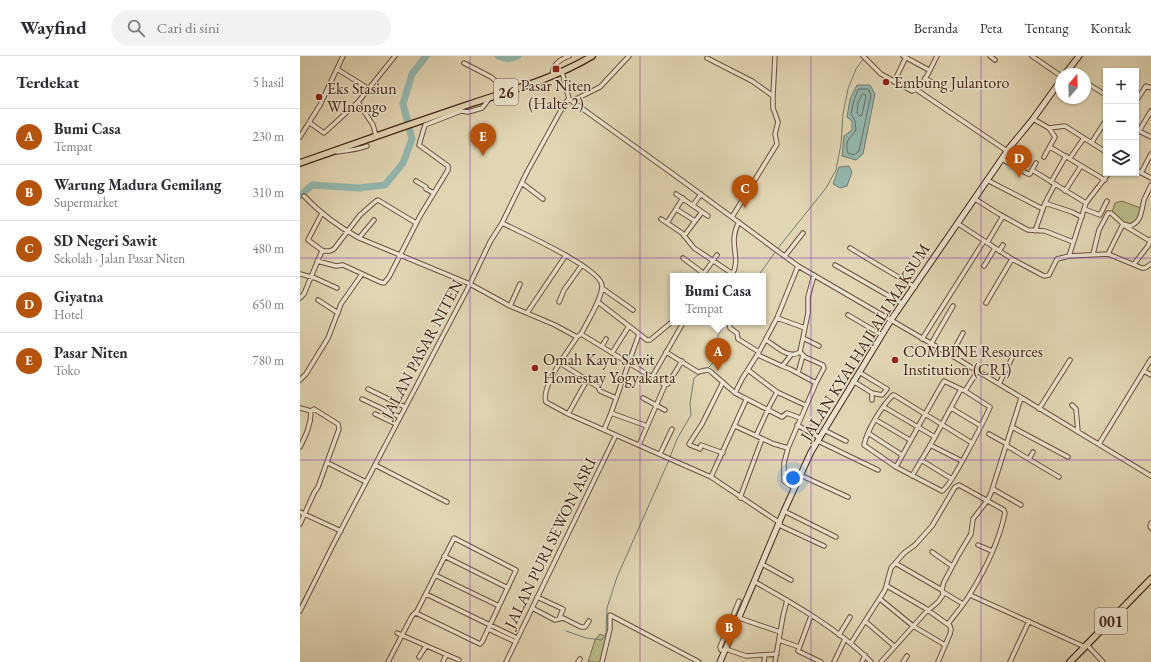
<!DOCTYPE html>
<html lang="id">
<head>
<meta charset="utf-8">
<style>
	body { margin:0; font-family:"EB Garamond",serif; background:#f2f2f3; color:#2b2b33 }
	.controls { position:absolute; right:12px; top:12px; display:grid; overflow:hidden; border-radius:0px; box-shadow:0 1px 3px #0004 }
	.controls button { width:36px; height:36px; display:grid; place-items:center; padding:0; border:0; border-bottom:1px solid #e1e1e2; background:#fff; color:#2b2b33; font:20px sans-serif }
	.compass { position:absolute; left:755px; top:12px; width:36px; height:36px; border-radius:50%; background:#fff; box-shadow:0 1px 3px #0004; rotate:19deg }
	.you { position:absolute; left:493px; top:422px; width:14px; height:14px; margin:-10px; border:3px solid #fff; border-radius:50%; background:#1a73e8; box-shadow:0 0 0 6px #1a73e833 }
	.badge { display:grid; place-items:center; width:26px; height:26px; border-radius:50%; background:#b45309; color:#fff; font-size:13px; font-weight:700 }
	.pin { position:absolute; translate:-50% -33px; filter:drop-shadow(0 1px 2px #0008) }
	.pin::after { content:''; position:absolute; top:21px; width:14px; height:12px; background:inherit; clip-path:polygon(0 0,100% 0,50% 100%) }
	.popup { position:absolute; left:370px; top:217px; width:96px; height:52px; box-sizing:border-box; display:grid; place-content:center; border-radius:0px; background:#fff; filter:drop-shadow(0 1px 3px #0005); font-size:13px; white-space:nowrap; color:#7c7c81 }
	.popup b { font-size:15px; color:#2b2b33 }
	.popup::after { content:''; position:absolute; left:50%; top:100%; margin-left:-8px; border:8px solid transparent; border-top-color:#fff }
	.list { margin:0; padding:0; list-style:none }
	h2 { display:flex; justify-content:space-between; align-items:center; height:52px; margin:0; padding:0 16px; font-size:17px }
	h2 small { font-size:13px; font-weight:400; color:#7c7c81 }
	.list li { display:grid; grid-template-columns:26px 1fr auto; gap:12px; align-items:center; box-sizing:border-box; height:56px; padding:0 16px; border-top:1px solid #e1e1e2 }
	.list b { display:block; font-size:15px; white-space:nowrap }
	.list p { margin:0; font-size:13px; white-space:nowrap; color:#7c7c81 }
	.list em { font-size:13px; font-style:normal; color:#7c7c81 }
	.icon { flex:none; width:22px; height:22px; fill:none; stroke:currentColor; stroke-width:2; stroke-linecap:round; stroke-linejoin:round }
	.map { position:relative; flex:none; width:851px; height:606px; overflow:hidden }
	header { display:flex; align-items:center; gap:24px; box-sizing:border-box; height:56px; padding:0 20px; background:#fff; border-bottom:1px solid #e1e1e2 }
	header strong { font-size:19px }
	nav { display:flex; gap:22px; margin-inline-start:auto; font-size:14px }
	.search { width:280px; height:36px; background:#f2f2f3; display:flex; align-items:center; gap:10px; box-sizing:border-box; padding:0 14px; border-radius:22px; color:#7c7c81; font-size:15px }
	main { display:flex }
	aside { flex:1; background:#fff }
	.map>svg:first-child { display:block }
	.green { fill:#b9bc89; stroke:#7e7050 }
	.water { fill:#94b9b0; stroke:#737e73 }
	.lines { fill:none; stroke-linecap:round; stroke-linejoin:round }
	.shore { stroke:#6b6f64; stroke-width:1 }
	.stream { stroke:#737e73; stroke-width:1 }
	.river { stroke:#94b9b0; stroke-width:7 }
	.street-casing { stroke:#6a513f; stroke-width:5.5 }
	.secondary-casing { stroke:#422518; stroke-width:7 }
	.primary-casing { stroke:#422518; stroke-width:8 }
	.street { stroke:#ece4ce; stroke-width:3.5 }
	.secondary { stroke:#ece4ce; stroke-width:5 }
	.primary { stroke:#e1d6b3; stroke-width:5.5 }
	.grid { fill:none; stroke:#7b2cbf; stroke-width:1; stroke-opacity:0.55 }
	.poi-dot { fill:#8f2418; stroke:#ece4ce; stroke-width:1.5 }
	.labels { text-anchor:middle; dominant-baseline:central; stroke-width:3; stroke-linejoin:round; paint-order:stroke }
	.shield { fill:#ece4ce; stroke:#755e4f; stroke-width:1 }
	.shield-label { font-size:15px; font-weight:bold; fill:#422518 }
	.poi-label { font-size:16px; fill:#422518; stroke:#ece4ce; text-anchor:start }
	.street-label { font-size:16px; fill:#422518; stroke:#ece4ce }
</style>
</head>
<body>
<header>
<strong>Wayfind</strong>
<div class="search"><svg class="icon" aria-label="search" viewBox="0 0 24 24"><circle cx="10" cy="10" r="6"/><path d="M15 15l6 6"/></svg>Cari di sini</div>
<nav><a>Beranda</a><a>Peta</a><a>Tentang</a><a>Kontak</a></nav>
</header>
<main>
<aside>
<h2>Terdekat<small>5 hasil</small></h2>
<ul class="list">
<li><span class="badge">A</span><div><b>Bumi Casa</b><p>Tempat</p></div><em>230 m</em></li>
<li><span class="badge">B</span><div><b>Warung Madura Gemilang</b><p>Supermarket</p></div><em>310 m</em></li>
<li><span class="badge">C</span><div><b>SD Negeri Sawit</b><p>Sekolah · Jalan Pasar Niten</p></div><em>480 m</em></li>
<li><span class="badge">D</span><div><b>Giyatna</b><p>Hotel</p></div><em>650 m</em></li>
<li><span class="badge">E</span><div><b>Pasar Niten</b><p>Toko</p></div><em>780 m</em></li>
</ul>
</aside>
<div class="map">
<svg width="851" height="606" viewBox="0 0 851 606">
	<rect width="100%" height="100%" fill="#e1d6b3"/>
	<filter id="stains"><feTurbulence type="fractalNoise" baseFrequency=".005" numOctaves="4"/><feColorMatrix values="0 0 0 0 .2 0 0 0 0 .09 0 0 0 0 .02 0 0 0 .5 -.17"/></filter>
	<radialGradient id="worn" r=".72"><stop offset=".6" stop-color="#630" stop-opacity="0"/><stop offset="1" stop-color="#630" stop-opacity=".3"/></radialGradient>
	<path class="green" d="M822 145 843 153 841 163 834 170 825 168 812 156 815 147Z
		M300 578 307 581 301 606H288L295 584Z"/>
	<path class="water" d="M557 29H570L575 38 563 98 556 104 542 100 544 80 552 74V65L547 61 550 43Z
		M549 110 552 116 547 130 540 132 533 128 539 111Z"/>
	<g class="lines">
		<path class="shore" d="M559 33H568L571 39 559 95 554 99 548 97C544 84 550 83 556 74L555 65 551 58 554 44Z
			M564 38 566 40 562 59 560 60 557 57 558 46 562 39Z"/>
		<path class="stream" d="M478 192 526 132 536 114 541 88 543 58 548 33 556 13 564 2
			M458 220 476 195
			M408 312 419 301 418 279 427 266
			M370 401 377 383 391 359 390 347 394 322 401 317
			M0 549 18 515
			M266 575 286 582 302 584 306 577 307 552 317 521 369 404"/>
		<path class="river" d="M198 0 208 3 218 0
			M0 140 12 129 59 132 85 129 103 107 112 83 103 48 112 18 126 0"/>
		<defs>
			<path id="street" d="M563 0 581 18 612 35C623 33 632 9 637 0
				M603 0 629 14
				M690 0 695 4
				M732 0 761 20
				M407 2 452 25 473 40
				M164 7 191 21 197 26 203 37
				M37 13 69 33
				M768 14 773 18
				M262 16 269 43 384 126 498 210 651 299 851 420
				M253 19C251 10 260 3 269 0
				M625 22 640 31
				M594 26 606 1
				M785 26 806 39
				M617 34 707 95
				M272 45 300 31 329 0
				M836 45 846 30 851 32
				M58 46 73 69 76 80
				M733 63 749 72 765 70 806 96
				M10 67 24 77 58 46 95 0
				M836 75H839L851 55
				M839 75 851 81
				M0 81 20 49 43 0
				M792 86 806 64
				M750 91 805 124
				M37 96C47 94 58 94 67 90
				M744 101 755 81 749 72
				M770 102 784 82
				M702 103 728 118H730L732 114 786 147
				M732 114 736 107
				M836 114 851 122
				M841 117 851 98
				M687 124 743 153
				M116 125 126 131V133L134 137
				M751 126 766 100
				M222 127 243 143
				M765 135 781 110
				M376 138 408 160
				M4 140C20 157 39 171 59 182L170 228 210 250 255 269 277 281
				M675 143 699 158 728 174 745 175 773 186
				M745 147 772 156 782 161
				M393 149 401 138
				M376 153 395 165
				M784 153 800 159 807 145
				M22 157 8 184 23 195
				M432 161 477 88 475 78 478 66 473 52V40L475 0
				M361 163 382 177 394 192 433 218
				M202 167C218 175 303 213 302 230 302 243 287 266 281 278L277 281C269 294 240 331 246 346L268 358 411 421 480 467
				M367 167 383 142
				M657 167 712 203 744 220 749 219 757 203 769 200 786 147 809 117
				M825 170 850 185
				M735 175 745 147 755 128
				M384 180 402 156
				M59 182 74 164
				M687 187 703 160
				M550 192 615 231
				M699 195 703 189
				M793 198 799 174 808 157H811L823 168
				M808 198 823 168 830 170C842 166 841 155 844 144 846 139 849 134 851 129
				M485 200 503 177
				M769 200 808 198 842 212H845L851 208
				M383 202 407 220
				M17 205 36 210 43 209 80 226 84 227 89 221 120 160 148 114V110L119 89 125 69 161 55 168 56 182 52 189 43
				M834 208 848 190 851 183
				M535 209 603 248
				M684 210 695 192
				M0 218 15 222 37 232
				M432 219C442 202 427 187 439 166
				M402 220 417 199
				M302 232 333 254
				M0 242 4 238 21 197 23 195H30L34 193 60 159 76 145 78 144 116 167
				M18 244 38 257
				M259 246 264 234 282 209
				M298 246 347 284H350L373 265
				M686 247 712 203
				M210 250 220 228
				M227 257 266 199
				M548 259 582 279
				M477 262 505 272
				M429 266 430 272 437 277 438 283 459 296
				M281 278 365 329 339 389
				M503 282 519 290
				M622 283 684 185
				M466 284C476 290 489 304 500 296
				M631 288 653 250
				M302 290 306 283
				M366 296 398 316 407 314 410 315 435 337 482 361 487 357 500 362
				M312 297 329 270
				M458 299 482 310 484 308 491 299
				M651 299 663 277
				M260 307 287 324 268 358
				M482 310 490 313 516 327
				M448 314 477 336 505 349
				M844 315 851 319
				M559 316 587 333 582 339 572 337
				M498 317 503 299
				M352 321 383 267
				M0 324 6 318 28 282 41 248 62 218
				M287 324 298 331 300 335 316 342
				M553 325 572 337V344
				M699 328 714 298
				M365 329 368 328 382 305
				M68 333 105 351
				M665 335 677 316
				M435 337 442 323 459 296 477 262 498 210
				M343 342 365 354
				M62 343 100 361
				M772 349 776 353 778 376
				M584 351 635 381
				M0 352 11 355 14 353 38 368 39 373 18 431 14 437 0 468
				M651 352 681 370
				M739 353 770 304
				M311 357 339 278
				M75 358 96 368
				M576 364 610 384
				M497 369 520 382
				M435 370 474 388 488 392
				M712 371 768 401
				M304 374 311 357 347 370
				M524 374 546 385
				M568 377 602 399
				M689 378 707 388
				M456 380 470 349 477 336
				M518 385 578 414
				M799 388 851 303
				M630 389 662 405
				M707 390 759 421
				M0 391C6 379 11 369 11 355
				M423 397 401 389 400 393 390 389 389 388 402 368 423 326
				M360 398 372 373
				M729 403 733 396
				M621 404 652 423
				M28 407 66 426
				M75 409 147 446
				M596 411C612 382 627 354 644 325L665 335 690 351C685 363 650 432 642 435L596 411 564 389C567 374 582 350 593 339H594L672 387
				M500 419 548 441
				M612 420 635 381 661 333
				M411 421 446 344
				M494 432 484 425V407L488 392 516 327 524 312 523 309 505 301 500 296 508 257V241L514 219
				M693 433 721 449
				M440 442 462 383
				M484 455 536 481
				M0 456 41 475
				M851 467 850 470 851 472
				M479 469 524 490
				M154 482 216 514 182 586 180 588 116 557Z
				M678 489 692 495
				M632 496 652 510
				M144 500 208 532
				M595 507 642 534
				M462 508 491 524
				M135 519 199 550
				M455 526C493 547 541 575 571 606
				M587 530 625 552 650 570 651 574 650 578 638 606
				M643 536 663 548
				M126 538 217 582
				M670 539 785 591
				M237 541 263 553 259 563
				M580 543 613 570 645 589
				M232 552 255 564 263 562 281 571H285L289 565
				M0 555 33 489 170 228 190 186 202 167 227 116 265 47 269 43
				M511 560 498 595 521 606
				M439 562 480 576
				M565 565 594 590
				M188 573 216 586
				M97 577 159 604
				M539 579 550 561
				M479 584 499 591
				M551 587 585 534 591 512 604 497 615 489 632 470 655 431 659 429 704 454 705 457C699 485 685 514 670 538 664 549 655 558 648 568
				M787 589 803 606
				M426 593 446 600 477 598
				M425 595 421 594 420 591 439 545
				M119 601 126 590
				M88 606 112 560 116 556
				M143 606 146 599
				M206 606 316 379
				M278 606 280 603
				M302 606 310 573V559L399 606
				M464 606 465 599
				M475 606 483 560 487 544
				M534 606 545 583
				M562 606 565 599
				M581 606 625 557 638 546 643 539 642 533 644 526 659 498 671 478 673 463 687 445 691 437 721 342
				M603 606 607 600
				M710 606 729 565"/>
			<path id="secondary" d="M765 18 779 0
				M420 606 484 455 511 396 591 264 710 91 733 63 761 24"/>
			<path id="primary" d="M0 107C56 87 111 68 167 49 209 35 254 23 292 0
				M770 606 851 523"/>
		</defs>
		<use href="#street" class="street-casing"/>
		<use href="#secondary" class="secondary-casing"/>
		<use href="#primary" class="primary-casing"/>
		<use href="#street" class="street"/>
		<use href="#secondary" class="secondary"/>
		<use href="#primary" class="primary"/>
	</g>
	<path class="grid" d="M170 0V606M340 0V606M511 0V606M681 0V606M0 202H851M0 404H851"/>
	<g class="poi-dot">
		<rect x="252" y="9" width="8" height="8" rx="2"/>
		<circle cx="586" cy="26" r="4"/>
		<circle cx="19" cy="41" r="4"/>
		<circle cx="595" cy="304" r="4"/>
		<circle cx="235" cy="312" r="4"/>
	</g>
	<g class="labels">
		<g class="shield">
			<rect x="194" y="23" width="24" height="26" rx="3"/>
			<rect x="795" y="552" width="32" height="26" rx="3"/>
		</g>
		<g class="shield-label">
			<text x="206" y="36">26</text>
			<text x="811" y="565">001</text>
		</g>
		<g class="poi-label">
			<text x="594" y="26">Embung Julantoro</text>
			<text x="256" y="29" text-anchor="middle">Pasar Niten<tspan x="256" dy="18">(Halte 2)</tspan></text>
			<text x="27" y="32">Eks Stasiun<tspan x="27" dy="18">WInongo</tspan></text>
			<text x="603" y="295">COMBINE Resources<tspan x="603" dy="18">Institution (CRI)</tspan></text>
			<text x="243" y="303">Omah Kayu Sawit<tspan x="243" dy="18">Homestay Yogyakarta</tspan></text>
		</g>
		<g class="street-label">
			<text transform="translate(565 286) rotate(-58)">JALAN KYAI HAJI ALI MAKSUM</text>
			<text transform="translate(122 293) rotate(-62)">JALAN PASAR NITEN</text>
			<text transform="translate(250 487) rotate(-64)">JALAN PURI SEWON ASRI</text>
		</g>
	</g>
	<rect width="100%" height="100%" filter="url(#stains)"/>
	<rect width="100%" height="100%" fill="url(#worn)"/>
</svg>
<div class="controls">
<button>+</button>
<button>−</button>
<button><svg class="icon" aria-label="layers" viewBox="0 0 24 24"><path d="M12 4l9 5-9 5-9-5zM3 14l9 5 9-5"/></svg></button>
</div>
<svg class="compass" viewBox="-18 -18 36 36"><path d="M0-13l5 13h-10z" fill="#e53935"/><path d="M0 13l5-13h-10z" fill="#7c7c81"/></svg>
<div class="you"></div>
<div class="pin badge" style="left:418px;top:315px">A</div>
<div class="popup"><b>Bumi Casa</b>Tempat</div>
<div class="pin badge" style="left:429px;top:591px">B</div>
<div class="pin badge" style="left:445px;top:152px">C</div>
<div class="pin badge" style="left:719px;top:122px">D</div>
<div class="pin badge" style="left:183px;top:100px">E</div>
</div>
</main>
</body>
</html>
